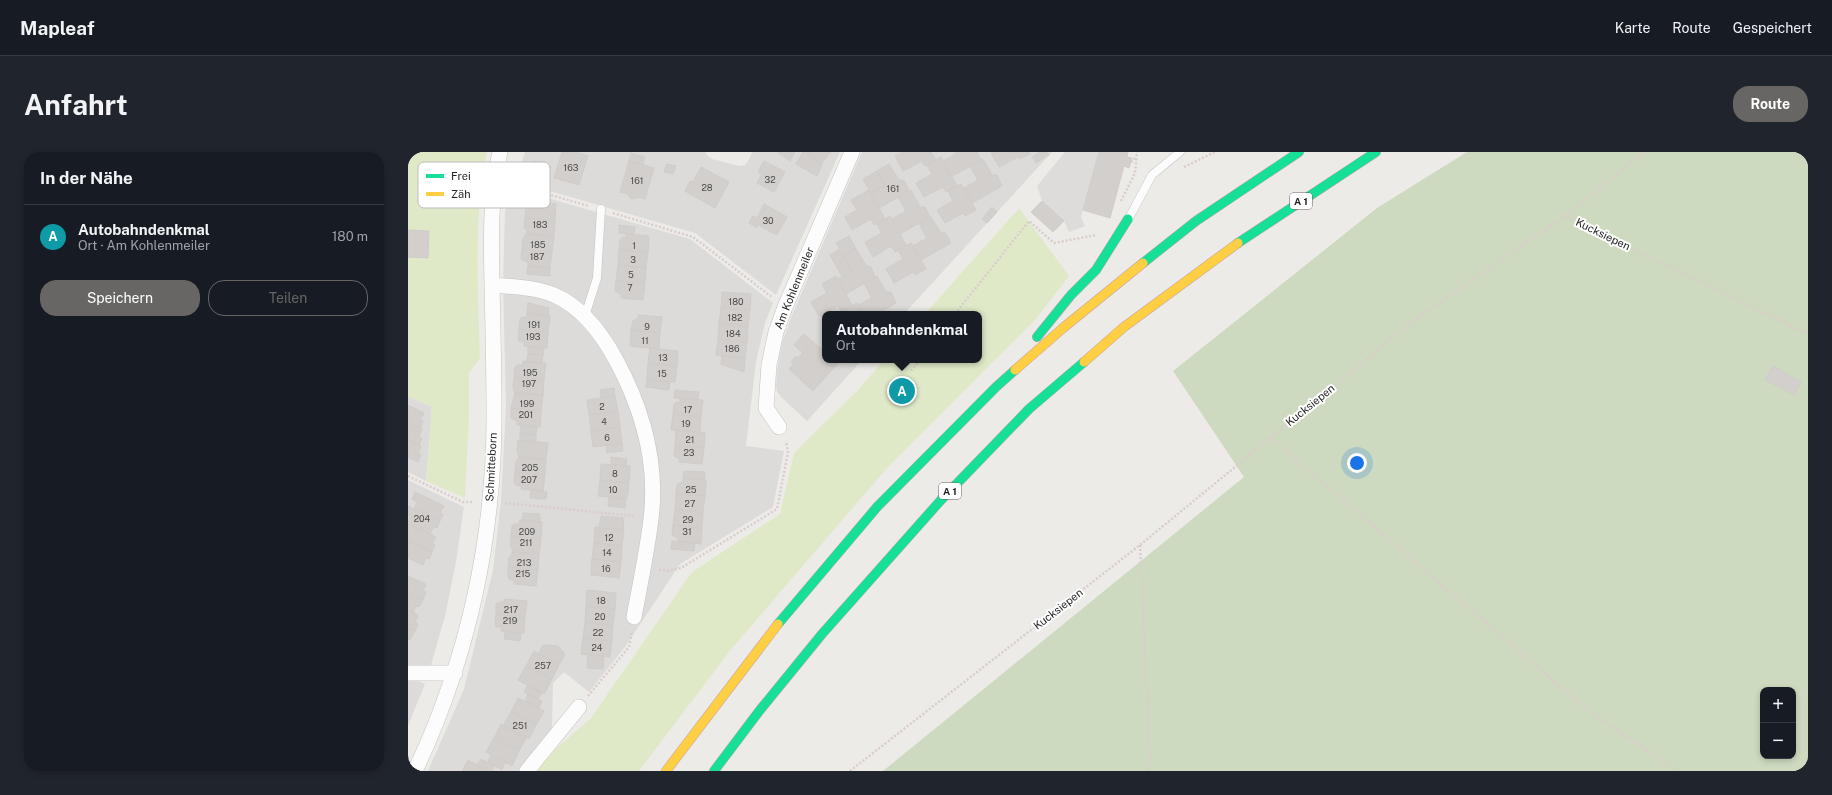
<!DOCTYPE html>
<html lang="de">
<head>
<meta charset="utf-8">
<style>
	body { margin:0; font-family:"Public Sans",sans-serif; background:#20242c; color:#f1f3f6 }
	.controls { position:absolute; right:12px; bottom:12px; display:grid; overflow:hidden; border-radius:8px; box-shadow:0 2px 6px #0003 }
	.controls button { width:36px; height:36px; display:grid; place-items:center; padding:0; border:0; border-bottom:1px solid #363941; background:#171b24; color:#f1f3f6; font:20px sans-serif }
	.you { position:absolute; left:949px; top:311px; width:14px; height:14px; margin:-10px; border:3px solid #fff; border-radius:50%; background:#1a73e8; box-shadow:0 0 0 6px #1a73e833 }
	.badge { display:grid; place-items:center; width:26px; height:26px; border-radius:50%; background:#676665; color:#fff; font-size:13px; font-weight:700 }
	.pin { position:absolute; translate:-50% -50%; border:2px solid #fff; box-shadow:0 1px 4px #0006 }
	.popup { position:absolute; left:414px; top:159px; width:160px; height:52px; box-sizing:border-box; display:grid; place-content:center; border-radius:8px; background:#171b24; filter:drop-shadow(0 1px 3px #0005); font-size:13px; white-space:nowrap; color:#9ea1a6 }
	.popup b { font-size:15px; color:#f1f3f6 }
	.popup::after { content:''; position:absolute; left:50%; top:100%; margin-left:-8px; border:8px solid transparent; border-top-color:#171b24 }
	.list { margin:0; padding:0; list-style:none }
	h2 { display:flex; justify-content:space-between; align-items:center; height:52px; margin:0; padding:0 16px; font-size:17px }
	h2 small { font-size:13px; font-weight:400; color:#9ea1a6 }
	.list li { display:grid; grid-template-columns:26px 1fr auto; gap:12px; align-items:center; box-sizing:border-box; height:64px; padding:0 16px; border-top:1px solid #363941 }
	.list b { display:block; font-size:15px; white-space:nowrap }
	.list p { margin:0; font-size:13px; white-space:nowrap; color:#9ea1a6 }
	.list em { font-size:13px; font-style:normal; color:#9ea1a6 }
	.actions { display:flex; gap:8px; padding:12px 16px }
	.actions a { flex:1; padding:9px 0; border:1px solid #676665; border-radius:16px; text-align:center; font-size:14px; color:#676665 }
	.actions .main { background:#676665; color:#fff }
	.map { position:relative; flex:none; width:1400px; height:619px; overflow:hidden; border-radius:16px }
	header { display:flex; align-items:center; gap:24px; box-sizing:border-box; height:56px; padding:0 20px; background:#171b24; border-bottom:1px solid #363941 }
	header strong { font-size:19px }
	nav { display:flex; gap:22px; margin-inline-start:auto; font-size:14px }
	.intro { display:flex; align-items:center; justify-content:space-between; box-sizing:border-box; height:96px; padding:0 24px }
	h1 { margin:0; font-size:28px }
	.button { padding:10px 18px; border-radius:16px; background:#676665; color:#fff; font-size:14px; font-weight:700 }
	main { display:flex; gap:24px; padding:0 24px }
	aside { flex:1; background:#171b24; border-radius:16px; box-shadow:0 2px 6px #0003 }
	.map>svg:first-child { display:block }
	.residential { fill:#dcdbd9 }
	.grass { fill:#dfe9c8 }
	.forest { fill:#cddabf; fill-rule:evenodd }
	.parking { fill:#dddcdb }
	.building { fill:#d2cfcd; stroke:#d0ccc9 }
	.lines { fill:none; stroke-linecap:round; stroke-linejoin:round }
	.lane-casing { stroke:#c3c2c0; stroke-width:9 }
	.street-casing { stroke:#c3c2c0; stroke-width:16 }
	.fast-casing { stroke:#c1a0af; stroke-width:10 }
	.slow-casing { stroke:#c1a0af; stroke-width:10 }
	.path { stroke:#dacccc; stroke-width:2.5; stroke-dasharray:2 2; stroke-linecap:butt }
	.lane { stroke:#fcfcfc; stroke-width:8 }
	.street { stroke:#fcfcfc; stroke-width:15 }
	.fast { stroke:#16e098; stroke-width:9 }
	.slow { stroke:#ffcf43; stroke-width:9 }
	.labels { text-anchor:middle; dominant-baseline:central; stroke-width:4; stroke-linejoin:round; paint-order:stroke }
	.number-label { font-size:9px; fill:#4c4b4a }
	.shield { fill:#fff; stroke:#626262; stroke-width:1 }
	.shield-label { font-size:10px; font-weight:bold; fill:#1f1f1f }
	.street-label { font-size:11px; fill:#1f1f1f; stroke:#fff }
	.key { fill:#fff; stroke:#bcbcbc; stroke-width:1 }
	.key-label { font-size:11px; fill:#1f1f1f }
</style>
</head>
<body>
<header>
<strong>Mapleaf</strong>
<nav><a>Karte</a><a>Route</a><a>Gespeichert</a></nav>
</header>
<div class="intro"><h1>Anfahrt</h1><a class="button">Route</a></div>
<main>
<aside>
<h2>In der Nähe<small></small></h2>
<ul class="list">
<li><span class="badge" style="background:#0f9aa8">A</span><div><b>Autobahndenkmal</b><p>Ort · Am Kohlenmeiler</p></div><em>180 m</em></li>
</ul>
<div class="actions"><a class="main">Speichern</a><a>Teilen</a></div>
</aside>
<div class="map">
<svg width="1400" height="619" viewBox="0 0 1400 619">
	<rect width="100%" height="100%" fill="#edebe8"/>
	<path class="residential" d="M117 0H298L299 3 304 7 331 14 337 13 341 8 344 0H432L368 143 287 81 107 29Z
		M454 0H644L496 162H417V208H454L399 269 373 245 369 239 368 233 370 214 374 191 382 168Z
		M105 36 282 87 365 151 357 171 348 210 338 294 376 299 365 355 272 412 217 495 181 540 156 520 145 531 144 577 110 619H20L56 537 85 418 93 349 98 254 95 133 97 60Z
		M0 244 24 255 18 329 0 320Z
		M0 328 56 355 48 410 37 464 23 513 0 514Z
		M0 529H10L17 532 0 574Z"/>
	<path class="grass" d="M0 0H79C65 68 70 138 72 206L61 221V263L57 346 18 329 24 255 0 244Z
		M611 56 661 124 628 167 479 316 321 500 231 619H127L135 608 183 566 284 420 372 362 386 301 450 238 476 208H571V162H517Z"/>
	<path class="forest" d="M1059 0H1400V619H475L836 325 765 219 969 56ZM1355 538H1385V604H1355Z"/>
	<path class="parking" d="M657 0H691L673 65 677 74 661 80 656 69 634 49 629 34Z"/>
	<path class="building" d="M154 0H168L180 4 171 33 146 26Z
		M371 0H387L382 9 370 1Z
		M395 0H399L414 13 409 24 388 12Z
		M399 0H423L413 12Z
		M495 0H523L528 8 517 14 514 9 495 19 487 4Z
		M547 0H569L573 8 543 25 535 9 548 2Z
		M584 0H621L622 2 612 7 610 5 591 15 583 1Z
		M632 0H639L641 3 628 11 624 5Z
		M691 0H720L719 5 724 6 721 16 716 14 702 66 675 58Z
		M223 1 237 5 235 13 221 9Z
		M533 5 549 34 538 40 535 35 516 45 508 31 524 22 519 13Z
		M575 7 584 23H589L594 34 564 51 556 36 570 28 562 14Z
		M126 9 142 14 137 29 122 25Z
		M221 9 246 16 237 47 230 45 226 47 222 46 220 42 212 40Z
		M356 9 377 20 366 40 349 31 354 22 350 20Z
		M259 12 268 14 265 22 256 20Z
		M481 12 491 28H495L497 30 501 39 471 56 463 41 477 33 469 19Z
		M293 15 321 30 307 56 277 39 282 29 285 30Z
		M469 19 477 33 463 41 455 27Z
		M553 32 568 58 557 64 555 61 537 71 529 58 545 49 540 39Z
		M461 38 477 67 466 73 463 67 444 78 437 65 449 58 443 48Z
		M503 38 512 55H517L522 65 492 82 484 67 498 59 490 45Z
		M634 49 656 69 645 80 623 60Z
		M126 50 148 52 147 69 117 66 118 56 121 54H125Z
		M356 52 379 65 369 83 350 73 349 76 341 71 345 64 349 66Z
		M584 55 589 60 579 71 574 67Z
		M482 64 498 93 487 100 483 94 465 105 457 90 474 81 469 72Z
		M522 65H523L533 81 536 80 538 82 543 91 513 108 505 94 519 86 511 72Z
		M117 66 147 69 146 84 118 82 119 78 116 76Z
		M211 73 227 75 226 83 211 81Z
		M0 78 21 79 20 106 0 105Z
		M118 82 146 84 144 100 114 97 115 87Z
		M218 82 241 84 240 100 211 98 212 88 215 85 218 86Z
		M441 84 448 97 435 104 444 119 434 124 422 103 432 97 428 91Z
		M503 91 518 117 507 123 505 120 486 131 478 117 495 107 490 98Z
		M114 97 144 100 142 116 120 114V110L113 107Z
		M448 97 458 113 463 115 467 125 438 142 430 127 444 119 435 104Z
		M211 98 240 100 238 116 210 113Z
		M210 113 238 116 237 131 208 129Z
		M120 114 142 116V124L119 122Z
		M428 124 444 153 433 159 430 154 411 164 403 150 419 141 414 132Z
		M469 124 478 140H483L488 151 469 162H455L450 153 464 146 456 131Z
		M208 129 237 131 235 148 213 146V142L207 139Z
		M314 140 343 142 342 158 313 156Z
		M120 151 141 156 140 164 119 161Z
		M449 151 455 162H428L444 153Z
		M313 156 342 158 340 174 311 171Z
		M119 161 142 164 140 180 111 177 112 167 114 165H119Z
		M231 163 254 165 252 181 223 178 225 169 230 166Z
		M311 171 340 174 339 190 310 187Z
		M111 177 140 180 139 196 116 194V190H112L110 187Z
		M223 178 252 181 251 197 222 194Z
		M396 182 405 190 395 201 386 193Z
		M310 187 339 190 337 206 308 203Z
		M405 190 417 200V208H426L430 211 405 239 381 217 385 212 383 210 388 204 390 206Z
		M120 194 136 196 135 203 120 202Z
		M242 196 270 199 269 214 240 211Z
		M120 202 135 203 134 211 119 210Z
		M314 204 337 206 336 220 313 212Z
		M115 209 138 211 136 228 106 225 107 215 110 213H114Z
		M240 211 269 214 267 230 239 228Z
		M1365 214 1393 230 1386 243 1357 228Z
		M106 225 136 228 135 243 107 241 105 235Z
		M239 228 262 230 261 238 238 235Z
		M206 236 207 244 193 246 192 238Z
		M267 238 291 240 290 248 266 246Z
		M107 241 135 243 133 259 103 256Z
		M207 244 210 259 181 263 179 248Z
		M272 246 295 248 293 265 265 262 266 252 269 250H272Z
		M0 253 16 261 12 268 15 269 12 276 0 270Z
		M103 256 133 259 132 275 109 273V269L103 266Z
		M210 259 212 275 183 279 181 263Z
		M265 262 293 265 292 280 263 278Z
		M0 270 14 277 11 285 14 286 11 293 0 288Z
		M113 273 129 275 128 283 112 281Z
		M212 275 214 291 185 295 183 279Z
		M268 278 297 281 296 296 267 294Z
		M112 281 128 283V290L112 289Z
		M0 288 13 294 10 301 13 303 10 310 0 305Z
		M110 288 140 291 138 308 111 305 109 299Z
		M214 291 215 299 199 301 198 293Z
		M267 294 296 296 294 312 271 310 272 307 266 304Z
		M111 305 138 308 137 323 107 320 108 310Z
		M203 305 219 307 218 314 203 313Z
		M193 312 222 314 221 331 192 328Z
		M276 319 297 320 296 328 275 326Z
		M107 320 137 323 135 339 113 337V334L108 333 106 330Z
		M275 326 298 328 297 344 268 342 269 332 275 330Z
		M192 328 221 331 219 347 190 344Z
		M123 338 139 340 138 347 122 346Z
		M7 340 36 354 32 361 35 362 32 369 6 357 9 350 4 347Z
		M268 342 297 344 295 360 267 358Z
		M201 345 218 347 217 356 200 354Z
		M0 354 32 369 29 376 26 375 22 382 0 372 2 364 0 363Z
		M267 358 295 360 294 376 265 373Z
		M115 361 132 362V370L114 369Z
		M193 364 216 366 215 378 191 376Z
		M112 368 134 370 133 387 103 384 104 374 107 372H111Z
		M0 372 28 385 24 392 27 393 24 400 0 389Z
		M265 373 294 376 293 392 270 389V386L264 383Z
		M187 375 216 378 214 394 186 391Z
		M103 384 133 387 131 402 104 400V396L102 394Z
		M0 389 24 400 21 407 18 406 15 413 0 406Z
		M264 389 287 391 286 399 263 397Z
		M186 391 214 394 213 410 184 407Z
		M104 400 131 402 130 418 100 415 101 405 104 403Z
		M184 407 213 410 211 426 183 423Z
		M100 415 130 418 128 434 106 432V428H102L100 425Z
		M0 424 18 432 15 439 18 440 15 448 0 441Z
		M179 438 208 441 207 457 178 454Z
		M0 441 15 448 11 455 8 454 5 461 0 458Z
		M96 447 119 449 117 465 88 462V452L91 450H96Z
		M178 454 207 457 205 473 177 470Z
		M0 458 10 463 7 470 10 472 7 479 0 476Z
		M88 462 117 465 116 481 93 479V475H88L87 472Z
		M177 470 205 473 204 489 175 486Z
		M0 476 7 479 2 488 0 487Z
		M97 479 113 481 112 489 96 487Z
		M175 486 204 489 202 505 173 502Z
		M135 493 150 494 157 502 151 513 130 502Z
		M126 499 151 513 144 527 118 514Z
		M180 503 196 504 195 517 179 516Z
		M118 514 144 527 136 542 110 528Z
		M120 533 134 540 130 547 116 540Z
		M120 542 134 549 131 556 117 549Z
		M110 546 136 559 128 573 103 560Z
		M103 560 128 573 121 587 95 574Z
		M93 572 118 586 111 599 86 586Z
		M86 586 111 599 104 614 78 600Z
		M83 603 97 610 94 618 80 610Z
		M73 607 86 614 84 619H80L69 613Z
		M60 608 69 613 80 619H54Z"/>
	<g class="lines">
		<defs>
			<path id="lane" d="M721 66 744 23 772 0
				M177 164 189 126 193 57"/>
			<path id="street" d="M84 133C105 135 127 135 146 143 174 155 194 182 208 208 234 256 250 311 243 367 239 400 232 433 226 465
				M371 275 358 256 361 213 368 180 377 155 444 0
				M0 521H47
				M7 619C60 507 87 384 86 259 86 217 85 175 84 133 83 89 82 43 92 0
				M119 619 171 555"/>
			<path id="fast" d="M830 91 968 0
				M735 111 788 69 891 0
				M629 185 663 143 688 118 720 67
				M370 472 469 355 588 235 607 218
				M306 619 352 558 414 482 533 348 621 257 676 210"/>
			<path id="slow" d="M676 210 716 175 830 91
				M607 218 655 176 735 111
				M258 619 370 472"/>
		</defs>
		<use href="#lane" class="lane-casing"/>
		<use href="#street" class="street-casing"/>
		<use href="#fast" class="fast-casing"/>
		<use href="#slow" class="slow-casing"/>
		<path class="path" d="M723 10 726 8 727 4
			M776 15 807 0
			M101 31 181 54
			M713 49 727 21 729 0
			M205 61 285 85 364 145
			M1157 64 1237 0
			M547 162 621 69 646 91 688 83
			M503 219 512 208
			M863 286 1181 559 1269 619
			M0 324 55 350H66
			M97 351 227 364
			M732 393 742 609 740 619
			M251 418 260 419 273 416 369 357 380 300 378 289
			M180 544 221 495 224 480
			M442 619 732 393 1005 169 1157 64 1400 182"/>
		<use href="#lane" class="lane"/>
		<use href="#street" class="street"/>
		<use href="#fast" class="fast"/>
		<use href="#slow" class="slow"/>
	</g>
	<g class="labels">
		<g class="number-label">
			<text x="163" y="15">163</text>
			<text x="362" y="27">32</text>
			<text x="229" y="28">161</text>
			<text x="299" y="35">28</text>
			<text x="485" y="36">161</text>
			<text x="360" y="68">30</text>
			<text x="132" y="72">183</text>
			<text x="130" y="92">185</text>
			<text x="226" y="93">1</text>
			<text x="129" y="104">187</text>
			<text x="225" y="107">3</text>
			<text x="223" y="122">5</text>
			<text x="222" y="135">7</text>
			<text x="328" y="149">180</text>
			<text x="327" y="165">182</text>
			<text x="126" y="172">191</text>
			<text x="239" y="174">9</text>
			<text x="325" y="181">184</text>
			<text x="125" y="184">193</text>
			<text x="237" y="188">11</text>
			<text x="324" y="196">186</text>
			<text x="255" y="205">13</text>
			<text x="122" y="220">195</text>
			<text x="254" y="221">15</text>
			<text x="121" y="231">197</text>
			<text x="119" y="251">199</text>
			<text x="194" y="254">2</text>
			<text x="280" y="257">17</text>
			<text x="118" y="262">201</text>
			<text x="196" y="269">4</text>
			<text x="278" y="271">19</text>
			<text x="199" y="285">6</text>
			<text x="282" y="287">21</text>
			<text x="281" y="300">23</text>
			<text x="122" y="315">205</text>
			<text x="207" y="321">8</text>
			<text x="121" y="327">207</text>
			<text x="205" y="337">10</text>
			<text x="283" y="337">25</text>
			<text x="282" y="351">27</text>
			<text x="14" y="366">204</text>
			<text x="280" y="367">29</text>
			<text x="119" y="379">209</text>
			<text x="279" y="379">31</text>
			<text x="201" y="385">12</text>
			<text x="118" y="390">211</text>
			<text x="199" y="400">14</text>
			<text x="116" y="410">213</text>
			<text x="198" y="416">16</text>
			<text x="115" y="421">215</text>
			<text x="193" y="448">18</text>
			<text x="103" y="457">217</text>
			<text x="192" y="464">20</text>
			<text x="102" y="468">219</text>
			<text x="190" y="480">22</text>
			<text x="189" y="495">24</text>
			<text x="135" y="513">257</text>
			<text x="112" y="573">251</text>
		</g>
		<g class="shield">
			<rect x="882" y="41" width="22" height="16" rx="3"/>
			<rect x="531" y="331" width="22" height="16" rx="3"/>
		</g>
		<g class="shield-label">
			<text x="893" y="49">A 1</text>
			<text x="542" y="339">A 1</text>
		</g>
		<g class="street-label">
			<text transform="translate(1195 82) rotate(26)">Kucksiepen</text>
			<text transform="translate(386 136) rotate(-68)">Am Kohlenmeiler</text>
			<text transform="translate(902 253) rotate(-39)">Kucksiepen</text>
			<text transform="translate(83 315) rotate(-87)">Schmitteborn</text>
			<text transform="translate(650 457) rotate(-38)">Kucksiepen</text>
		</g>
	</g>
	<rect x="10" y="10" width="132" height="46" rx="6" class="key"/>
	<rect x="18" y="22" width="18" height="4" fill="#16e098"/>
	<rect x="18" y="40" width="18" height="4" fill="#ffcf43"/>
	<g class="key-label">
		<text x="43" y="28">Frei</text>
		<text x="43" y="46">Zäh</text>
	</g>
</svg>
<div class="controls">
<button>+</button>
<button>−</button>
</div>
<div class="you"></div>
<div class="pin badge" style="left:494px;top:239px;background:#0f9aa8">A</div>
<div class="popup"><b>Autobahndenkmal</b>Ort</div>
</div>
</main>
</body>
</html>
